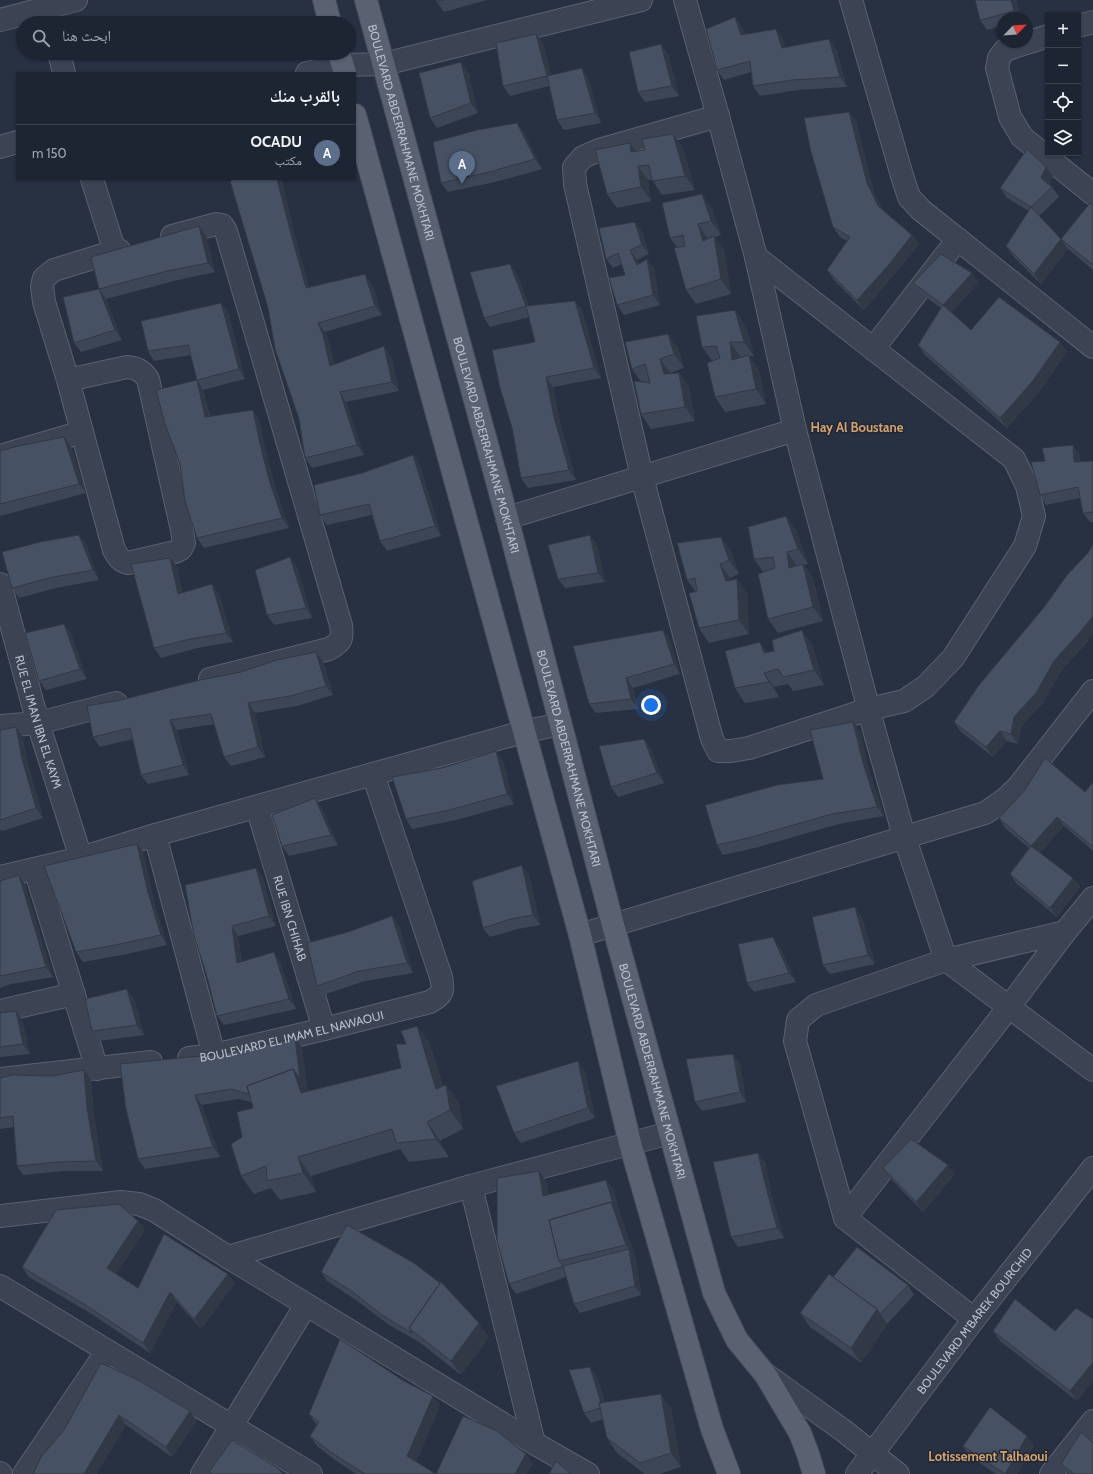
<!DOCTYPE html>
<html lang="ar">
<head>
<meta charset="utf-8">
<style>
	body { margin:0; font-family:Cabin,"Noto Naskh Arabic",sans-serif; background:#252d3a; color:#f1f3f6; direction:rtl }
	.controls { position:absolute; right:12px; top:12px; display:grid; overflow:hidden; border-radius:0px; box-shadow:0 1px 3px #0004 }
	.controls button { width:36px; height:36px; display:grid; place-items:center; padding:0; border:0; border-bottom:1px solid #3b424d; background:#1d2532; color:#f1f3f6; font:20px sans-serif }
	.compass { position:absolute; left:997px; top:12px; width:36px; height:36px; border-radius:50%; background:#1d2532; box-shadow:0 1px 3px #0004; rotate:65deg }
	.you { position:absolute; left:651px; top:705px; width:14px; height:14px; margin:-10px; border:3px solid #fff; border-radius:50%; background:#1a73e8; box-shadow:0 0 0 6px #1a73e833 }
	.badge { display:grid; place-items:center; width:26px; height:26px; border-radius:50%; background:#93b2f7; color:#fff; font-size:13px; font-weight:700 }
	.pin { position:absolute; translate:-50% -33px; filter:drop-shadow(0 1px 2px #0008) }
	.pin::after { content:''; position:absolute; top:21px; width:14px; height:12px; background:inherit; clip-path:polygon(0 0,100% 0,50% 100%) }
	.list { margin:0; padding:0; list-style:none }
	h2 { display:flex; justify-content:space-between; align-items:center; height:52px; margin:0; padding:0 16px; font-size:17px }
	h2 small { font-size:13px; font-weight:400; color:#a0a5ac }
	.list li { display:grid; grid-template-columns:26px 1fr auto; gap:12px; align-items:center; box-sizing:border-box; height:56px; padding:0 16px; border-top:1px solid #3b424d }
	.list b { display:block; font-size:15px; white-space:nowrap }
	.list p { margin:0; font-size:13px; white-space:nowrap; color:#a0a5ac }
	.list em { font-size:13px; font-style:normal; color:#a0a5ac }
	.icon { flex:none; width:22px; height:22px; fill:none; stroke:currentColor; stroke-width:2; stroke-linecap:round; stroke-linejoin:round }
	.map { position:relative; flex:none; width:1093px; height:1474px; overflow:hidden; direction:ltr }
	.search { position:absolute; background:#1d2532; box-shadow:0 1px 3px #0004; left:16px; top:16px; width:340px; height:44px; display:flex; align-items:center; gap:10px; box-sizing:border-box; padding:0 14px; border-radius:22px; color:#a0a5ac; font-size:15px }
	.panel { position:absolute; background:#1d2532; box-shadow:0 1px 3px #0004; left:16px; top:72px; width:340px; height:108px; border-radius:0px; direction:rtl }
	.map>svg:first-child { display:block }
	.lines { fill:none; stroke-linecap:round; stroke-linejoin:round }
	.minor-casing { stroke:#5a616f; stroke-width:24 }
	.major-casing { stroke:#454c5b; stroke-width:24 }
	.minor { stroke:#3c4352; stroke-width:22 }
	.major { stroke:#5a6272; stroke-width:22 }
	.wall { fill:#3c4656 }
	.shaded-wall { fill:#313946 }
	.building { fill:#465164; stroke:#313946 }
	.labels { text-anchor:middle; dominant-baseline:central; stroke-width:3; stroke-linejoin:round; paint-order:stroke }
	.street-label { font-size:12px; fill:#b9bfcc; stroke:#202837 }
	.neighbourhood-label { font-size:13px; font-weight:bold; fill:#d5a16b; stroke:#202837 }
</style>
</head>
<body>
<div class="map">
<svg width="1093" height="1474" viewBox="0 0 1093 1474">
	<rect width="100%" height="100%" fill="#273142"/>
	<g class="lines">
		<defs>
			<g id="minor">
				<path d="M685 0 718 116 756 257 795 430 875 733 904 836 946 960 1093 1070"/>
				<path d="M851 0 903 179 909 197 921 210 1093 347"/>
				<path d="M0 20 76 0"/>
				<path d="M1078 26 1093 22"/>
				<path d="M1048 36 1005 50 999 58 997 68 1010 117 1022 137 1093 194"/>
				<path d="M59 53 64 73"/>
				<path d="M307 73 343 65 384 64 641 0"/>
				<path d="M718 116 599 150 583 157 574 167 575 184 642 477 712 739 718 751H731L749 748 869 709 904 701 925 687 953 658 1025 546 1034 516 1027 486 1014 459 756 257"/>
				<path d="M0 147 17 142"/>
				<path d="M92 179 115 252"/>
				<path d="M172 236 216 224 222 225 226 231 341 625C343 640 341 642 329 649L210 679"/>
				<path d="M873 349 958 239"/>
				<path d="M68 380 127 367C138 368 142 371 148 379L182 530 184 543 181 549 175 552 128 563C120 561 118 557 114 550L68 380 44 302 42 286 44 278 54 270 119 250"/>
				<path d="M0 456 82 432"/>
				<path d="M507 518 795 430"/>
				<path id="s1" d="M0 584 38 723 81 858"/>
				<path d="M0 726 38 723 116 703"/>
				<path id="s2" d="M257 807 324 1029"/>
				<path d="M155 835 214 1055"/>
				<path d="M35 869 97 1069"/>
				<path d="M0 877 81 858 155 835 523 732 560 724"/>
				<path d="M580 935 985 813 1003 801 1018 787 1093 691"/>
				<path d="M0 1011 74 994"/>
				<path id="s3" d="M189 1058 214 1055 324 1029 430 1002C443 994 444 992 441 977L373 774"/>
				<path d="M0 1079 151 1062"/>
				<path d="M471 1186 534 1443"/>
				<path d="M0 1216 121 1202 139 1204 154 1210 228 1257 534 1443 588 1474"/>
				<path d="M845 1218 1009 1007 1065 932 1093 898"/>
				<path d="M228 1257 471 1186 670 1133"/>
				<path d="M0 1286 311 1474"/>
				<path d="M974 1319 845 1218 795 1041 798 1020 816 1005 946 960 1065 932"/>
				<path d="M765 1374 844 1431 898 1474"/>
				<path d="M0 1473 1 1474"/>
				<path d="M24 1474 107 1351"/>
				<path d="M202 1474 306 1305"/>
				<path id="s4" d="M857 1474 974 1319 1093 1168"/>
				<path d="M1051 1474 1093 1421"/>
			</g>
			<g id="major">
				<path d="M324 0 330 23"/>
				<path id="s5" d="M366 0 507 518 613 925 714 1293 737 1340 765 1374 800 1433 808 1454 814 1474"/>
				<path d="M339 53 345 73"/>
				<path d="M355 115 580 935 630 1143 712 1429 729 1474"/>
			</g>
		</defs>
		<use href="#minor" class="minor-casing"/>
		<use href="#major" class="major-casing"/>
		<use href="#minor" class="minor"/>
		<use href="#major" class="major"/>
	</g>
	<path class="wall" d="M436 0H487L444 12 437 2Z
		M1016 0 1020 18H1003V25L987 30 980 20Z
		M735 17 742 27 745 34 776 29 783 39 785 47 829 39 836 49 847 87 798 90 760 96 753 86 751 72 724 80 717 70Z
		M543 43 551 75 582 68 588 78 601 123 564 130 557 120 549 86 510 96 503 86Z
		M661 44 668 54 679 96 645 102 638 92Z
		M468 72 478 113 437 128 430 118Z
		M856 121 874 193 882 209 912 235 919 244 893 276 864 310 834 280 827 270 847 241 840 237 833 227Z
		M517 123 524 132 542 169 495 182 448 192 441 183Z
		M673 134 683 148 695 190 662 195 652 180H648L651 201 617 208 607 194 630 143 635 151 645 150Z
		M1053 176 1049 185 1052 187 1059 197 1039 216 1061 239 1093 206V270L1068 249 1041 284 1013 256 1006 246 1029 211 1007 198 1000 188Z
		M712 208 721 235 715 237 724 250 731 294 696 304 686 290 677 247 670 238Z
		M199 226 206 236 215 272 174 281 106 299 122 340 81 352 74 343 99 289Z
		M642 231 649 254 637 260 639 264 647 259 654 269 660 305 624 315 617 305 625 275 622 264 613 268 606 259Z
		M296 240 309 287 372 284 382 315 325 332 330 345 334 364 391 356 399 391 346 402 364 455 312 468 305 458Z
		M517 274 529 306 575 301 582 310 601 378 553 387 561 426 576 480 528 488 521 478 535 342 529 317 490 327 484 318Z
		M979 282 951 313 971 330 1060 342 1067 352 1039 392 1007 428 925 355 918 345 941 308 920 293 913 283Z
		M221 303 228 312 245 379 203 390 197 380 191 355 154 361 148 351Z
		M745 324 754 356H749L759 370 766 404 725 412 715 397 712 361 702 347Z
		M668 334 678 348 684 368 670 373H679L689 387 695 421 651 429 641 414V382L632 369Z
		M203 390 210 416 259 419 266 453 277 493 289 528 204 548 197 538 180 464Z
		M64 437 71 447 86 493 0 516V451Z
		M413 455 420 465 441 536 387 551 380 541 372 515 327 525 320 515Z
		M1080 455V462L1093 461V522H1090L1083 513 1080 498 1046 505 1040 495 1045 461Z
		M786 516 796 530 808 564 804 565 813 578 823 621 778 633 768 619 763 572 754 559Z
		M590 535 597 545 605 582 565 588 558 579Z
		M86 544 99 580 56 588 19 598 12 588Z
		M731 551 739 574 730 578 731 580 747 593 749 634 709 643 699 628 695 591 687 580Z
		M1088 553V641L1061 671 1043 703 1021 727 1018 744 1007 741 993 757 961 732 954 722 1045 606Z
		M290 557 297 567 312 618 274 625 267 615Z
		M170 558 177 567 182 593 219 594 233 642 197 648 161 658 154 648Z
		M64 624 71 634 87 679 46 690 39 681Z
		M663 630 670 640 680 674 633 688 638 709 596 713 589 704Z
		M812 644 824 685 793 691 788 684 774 687 779 697 745 703 735 688 767 652Z
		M323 662 333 695 297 706 255 713 265 757 231 766 224 757 214 724 177 730 189 775 148 784 141 775 133 739 100 747 93 737 121 700Z
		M0 730 22 736 29 768 43 818 2 831 0 829Z
		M860 731 870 773 884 816 839 824 755 848 723 855 717 845 823 779Z
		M644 739 651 749 664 783 618 797 611 787Z
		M503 761 514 804 456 820 412 829 406 819Z
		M1093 782V851L1064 826 1040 853 1073 878 1080 887 1057 917 1017 884 1010 874 1029 848 1005 828 999 818 1085 792Z
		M315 798 322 808 338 845 289 856 282 846Z
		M144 854 154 903 167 945 122 955 83 962 76 952Z
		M256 868 263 878 276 926 238 936 242 962 274 952 280 962 296 1009 224 1025 217 1016 206 973Z
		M19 875 25 885 53 977 11 984 0 988V881Z
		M529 875 540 925 518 929 490 937 483 928Z
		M855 907 862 917 875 964 830 974 823 965Z
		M392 916 399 926 413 973 365 981 323 995 317 986 348 932Z
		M780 947 796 982 754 992 747 983Z
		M134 998 144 1035 99 1041 92 1031Z
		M0 1013 22 1020 30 1054 0 1057Z
		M417 1026 430 1044 443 1086 446 1085 459 1103 463 1129 440 1141 449 1157 409 1162 400 1149 311 1176 316 1192 280 1200 271 1188 254 1194 241 1176 242 1137 253 1108 251 1102 238 1099 202 1105 220 1157 145 1169 138 1159 126 1109 302 1048 307 1088 308 1091 401 1068 406 1044Z
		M733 1054 740 1064 746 1102 702 1111 695 1102Z
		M578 1061 585 1071 595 1118 521 1143 514 1133Z
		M84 1070 91 1080 94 1117 103 1171H64L23 1175 17 1166 14 1127 0 1129V1078L52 1076Z
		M758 1153 765 1162 772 1197 784 1238 738 1247 731 1237Z
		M883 1168 955 1174 923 1212 890 1178Z
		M606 1180 613 1189 621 1217 636 1259 641 1295 580 1313 574 1304 566 1277 516 1294 509 1284 546 1181 548 1195Z
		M138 1221 145 1230 116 1274 138 1288 235 1283 201 1329 177 1302 150 1353 90 1313 29 1277 22 1267Z
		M321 1272 489 1337 461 1375 419 1342 389 1325 356 1300 327 1281Z
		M833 1277 908 1285 914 1295 887 1324 861 1363 810 1327 800 1313Z
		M1093 1319V1380L1077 1401 1000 1341 993 1331H1055Z
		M101 1363 190 1411 197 1421 172 1457 126 1425 64 1430Z
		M597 1377 605 1402 661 1394 671 1408 681 1467 660 1474H645L617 1453 607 1438 603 1419 591 1423 584 1413Z
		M440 1405 416 1462 436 1474H356L335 1460 317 1446 310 1436 317 1425 316 1424 309 1414Z
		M1034 1445 1017 1474H996L969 1456 963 1446Z
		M1061 1464 1093 1474H1069Z"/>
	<path class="shaded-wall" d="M1011 0H1016L1020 18H1019L1014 11Z
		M735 17 742 27 748 45 741 35Z
		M776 29 783 39 788 57 782 48Z
		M536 34 543 43 554 85 547 76Z
		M829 39 836 49 847 87 840 77Z
		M661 44 668 54 679 96 672 86Z
		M461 62 468 72 478 113 471 103Z
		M582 68 588 78 601 123 595 113Z
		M849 112 856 121 874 193 885 216 878 206 867 183Z
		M517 123 524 132 542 169 535 159Z
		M673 134 683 148 695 190 685 176Z
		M630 143 640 157 631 152Z
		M638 166 648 180 651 201 641 187Z
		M1046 167 1053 176 1048 188 1041 178Z
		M277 179H282L296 240 312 298 306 288 290 230Z
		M702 194 712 208 721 235 711 221Z
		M635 222 642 231 649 254 642 245Z
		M698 224 708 239 713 256 703 241Z
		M199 226 206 236 215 272 208 263Z
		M912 235 919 244 893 276 864 310 857 300Z
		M714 236 724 250 731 294 721 279Z
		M1061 239 1068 249 1041 284 1034 274Z
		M630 250 637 260 644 274 637 265Z
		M647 259 654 269 660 305 653 295Z
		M510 264 517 274 533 316 526 306Z
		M972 273 979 282 950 315 943 305Z
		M365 274 372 284 382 315 375 306Z
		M99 289 106 299 122 340 115 330Z
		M575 301 582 310 601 378 594 368Z
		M221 303 228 312 245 379 239 369Z
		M735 310 745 324 754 356 744 342Z
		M318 323 325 332 330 345 337 375 330 366Z
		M668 334 678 348 684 368 674 354Z
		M730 342 740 356 742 374 732 360Z
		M1060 342 1067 352 1039 392 1007 428 1000 418Z
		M384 346 391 356 399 391 392 382Z
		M749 355 759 370 766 404 756 389Z
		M660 359 670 373 674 388 664 374Z
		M679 373 689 387 695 421 685 407Z
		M546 377 553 387 561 426 576 480 569 470 554 417Z
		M197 380 203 390 212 427 205 417Z
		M340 392 346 402 364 455 357 445Z
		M253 410 259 419 266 453 277 493 289 528 282 518 270 483 260 444Z
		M64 437 71 447 86 493 79 484Z
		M1073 445 1080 455 1081 472 1074 462Z
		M413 455 420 465 441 536 435 526Z
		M786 516 796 530 808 564 798 549Z
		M79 535 86 544 99 580 93 570Z
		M590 535 597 545 605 582 598 573Z
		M721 537 731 551 739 574 729 560Z
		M787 552 797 566 789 568Z
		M290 557 297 567 312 618 306 608Z
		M170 558 177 567 185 604 178 594Z
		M720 564 730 578 736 596 726 581Z
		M803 564 813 578 823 621 813 607Z
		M737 579 747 593 749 634 739 620Z
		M212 584 219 594 233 642 226 633Z
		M1093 616V634L1061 671 1043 703 1021 727 1018 744 1011 734 1014 717 1054 661Z
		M64 624 71 634 87 679 80 669Z
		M663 630 670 640 680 674 674 664Z
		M802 630 812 644 824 685 814 670Z
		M760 642 770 656 764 653Z
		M316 652 323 662 333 695 326 686Z
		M764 673 774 687 779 697 769 682Z
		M626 678 633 688 638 709 631 699Z
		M248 703 255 713 265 757 258 747Z
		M170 720 177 730 189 775 183 765Z
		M853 722 860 731 870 773 884 816 877 807 863 763Z
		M16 727 22 736 29 768 43 818 36 808 22 759Z
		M1000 731 1007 741 993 757 986 747Z
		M644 739 651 749 664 783 657 773Z
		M496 751 503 761 514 804 507 794Z
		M315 798 322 808 338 845 331 835Z
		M1057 817 1064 826 1038 856 1031 846Z
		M137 844 144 854 154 903 167 945 161 935 148 893Z
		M522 865 529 875 540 925 533 915Z
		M256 868 263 878 276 926 269 916Z
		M19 875 25 885 53 977 46 967Z
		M1073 878 1080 887 1057 917 1050 908Z
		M855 907 862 917 875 964 868 955Z
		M392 916 399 926 413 973 407 963Z
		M232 926 238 936 243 973 237 963Z
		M773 937 780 947 796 982 789 973Z
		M274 952 280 962 296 1009 289 999Z
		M127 989 134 998 144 1035 137 1025Z
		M16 1011 22 1020 30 1054 23 1044Z
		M417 1026 430 1044 449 1108 446 1085 459 1103 463 1129 450 1110 436 1089Z
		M295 1038 302 1048 307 1088 314 1112 301 1093 293 1069Z
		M733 1054 740 1064 746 1102 740 1092Z
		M578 1061 585 1071 595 1118 588 1108Z
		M84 1070 91 1080 94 1117 103 1171 96 1161 87 1108Z
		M195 1095 202 1105 220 1157 213 1147Z
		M427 1122 440 1141 449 1157 436 1139Z
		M758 1153 765 1162 772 1197 784 1238 777 1228 766 1187Z
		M298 1157 311 1176 316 1192 303 1173Z
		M948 1165 955 1174 923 1212 916 1202Z
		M539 1171 546 1181 550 1206 543 1196Z
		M606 1180 613 1189 621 1217 636 1259 641 1295 635 1286 629 1249 626 1245 611 1202Z
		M138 1221 145 1230 113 1278 107 1268Z
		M228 1274 235 1283 201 1329 194 1319Z
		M170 1292 177 1302 150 1353 143 1343Z
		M877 1309 887 1324 861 1363 851 1348Z
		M479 1323 489 1337 461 1375 451 1361Z
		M1093 1362V1380L1077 1401 1070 1391Z
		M590 1367 597 1377 609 1417 602 1408Z
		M661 1394 671 1408 681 1467 671 1453Z
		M433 1396 440 1405 414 1466 407 1456Z
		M190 1411 197 1421 172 1457 166 1447Z
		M119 1415 126 1425 97 1474H84Z
		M1027 1436 1034 1445 1017 1474H1005Z
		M526 1454 533 1464 527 1474H515Z"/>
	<path class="building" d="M436 0H444L437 2Z
		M975 0H1011L1014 11 980 20Z
		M735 17 741 35 776 29 782 48 829 39 840 77 792 80 753 86 750 61 717 70 706 29Z
		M536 34 547 76 503 86 496 43Z
		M661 44 672 86 638 92 629 52Z
		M461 62 471 103 430 118 419 73Z
		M582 68 595 113 557 120 547 76Z
		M849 112 867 183 878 206 912 235 887 267 857 300 827 270 850 237 833 227 811 152 804 118Z
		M517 123 535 159 489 172 441 183 433 142 477 130Z
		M673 134 685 176 652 181 649 165 638 166 641 187 607 194 595 150 630 143 631 152 645 150 642 139Z
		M1027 149 1046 167 1041 178 1052 187 1031 207 1000 188Z
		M235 179H277L290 230 306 288 365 274 375 306 318 323 323 335 330 366 384 346 392 382 340 392 357 445 305 458 299 419 275 349 268 308 230 181Z
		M702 194 711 221 698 224 703 241 714 236 721 279 686 290 674 248 685 246 683 235 670 238 662 203Z
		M1090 203 1093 206V265L1061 239Z
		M1031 207 1061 239 1034 274 1006 246Z
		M635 222 642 245 630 250 637 265 647 259 653 295 617 305 609 278 625 275 618 253 606 259 599 228Z
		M199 226 208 263 167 271 99 289 91 257Z
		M941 254 972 273 943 305 971 330 999 297 1060 342 1032 382 1000 418 918 345 943 305 913 283Z
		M510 264 526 306 575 301 594 368 546 377 554 417 569 470 521 478 512 428 500 388 492 350 535 342 526 306 484 318 470 272Z
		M99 289 115 330 74 343 63 297Z
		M221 303 239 369 197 380 188 345 148 351 141 321Z
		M735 310 744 342H730L732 360 749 355 756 389 715 397 707 363 720 358 716 346 702 347 696 316Z
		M668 334 674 354 660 359 664 374 679 373 685 407 641 414 634 381 650 383 645 364 632 369 625 342Z
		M197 380 205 417 253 410 260 444 270 483 282 518 197 538 185 501 180 464 165 424 156 390Z
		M64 437 79 484 0 504V451L18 446Z
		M1073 445 1074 462 1093 461V512L1083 513 1078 487 1040 495 1031 462 1045 461 1042 448Z
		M413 455 435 526 380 541 369 504 320 515 314 485 362 473Z
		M786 516 798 549 787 552 789 568 803 564 813 607 768 619 758 574 775 568 773 557 754 559 748 527Z
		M79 535 93 570 49 578 12 588 2 552 40 542Z
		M590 535 598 573 558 579 548 545Z
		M721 537 729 560 720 564 726 581 737 579 739 620 699 628 689 593 697 591 695 578 687 580 677 543Z
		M1093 544V616L1081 631 1054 661 1036 693 1014 717 1011 734 1000 731 986 747 954 722 979 685 1045 606 1067 575 1088 553Z
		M290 557 306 608 267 615 255 570Z
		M170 558 178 594 212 584 226 633 190 639 154 648 131 564Z
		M64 624 80 669 39 681 25 633Z
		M663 630 674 664 626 678 631 699 589 704 573 646Z
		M802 630 814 670 783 677 778 669 764 673 769 682 735 688 725 651 760 642 764 653 774 651 772 640Z
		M316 652 326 686 290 696 248 703 258 747 224 757 211 714 170 720 183 765 141 775 130 728 93 737 87 706 121 700 200 680 241 672 277 660Z
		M853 722 863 763 877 807 832 814 748 838 717 845 705 805 777 785 823 779 810 730Z
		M16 727 22 759 36 808 0 820V730Z
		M644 739 657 773 611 787 599 746Z
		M496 751 507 794 449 810 406 819 392 777 442 768Z
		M1045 758 1085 792 1093 782V847L1057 817 1031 846 1073 878 1050 908 1010 874 1031 846 999 818 1024 791Z
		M315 798 331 835 282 846 272 815Z
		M137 844 148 893 161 935 115 945 76 952 44 866Z
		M522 865 533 915 511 919 483 928 472 881Z
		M256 868 269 916 232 926 237 963 274 952 289 999 217 1016 206 973 194 936 185 885Z
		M19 875 46 967 0 976V881Z
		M855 907 868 955 823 965 812 917Z
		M392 916 407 963 359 971 317 986 307 943 348 932Z
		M773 937 789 973 747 983 738 944Z
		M127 989 137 1025 92 1031 85 999Z
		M16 1011 23 1044 0 1047V1013Z
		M417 1026 436 1089 446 1085 450 1110 427 1122 436 1139 396 1143 392 1129 298 1157 303 1173 267 1181 266 1166 241 1176 231 1144 242 1137 237 1112 253 1108 247 1086 293 1069 301 1093 401 1068 396 1044H406L401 1031Z
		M295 1038 300 1078 293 1069 247 1086 249 1094 231 1089 195 1095 213 1147 138 1159 126 1109 120 1064 221 1054Z
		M733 1054 740 1092 695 1102 686 1059Z
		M578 1061 588 1108 514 1133 496 1086Z
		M84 1070 87 1108 96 1161 57 1162 17 1166 13 1116 0 1118V1078L12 1075 52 1076Z
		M911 1139 948 1165 916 1202 883 1168Z
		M758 1153 766 1187 777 1228 731 1237 713 1162Z
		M539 1171 543 1196 606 1180 614 1207 611 1202 549 1220 559 1261 563 1266 509 1284 497 1241V1178Z
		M611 1202 626 1245 559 1261 549 1220Z
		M119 1204 138 1221 107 1268 138 1288 164 1234 228 1274 194 1319 170 1292 143 1343 84 1304 22 1267 56 1210Z
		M347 1225 414 1263 440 1283 409 1328 412 1333 382 1315 350 1290 321 1272Z
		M857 1247 908 1285 880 1314 877 1309 833 1277Z
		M629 1249 635 1286 574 1304 563 1266Z
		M829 1274 877 1309 851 1348 800 1313Z
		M441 1282 479 1323 451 1361 409 1328Z
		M1015 1299 1055 1331 1076 1308 1093 1319V1362L1070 1391 993 1331Z
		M340 1339 404 1381 433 1396 407 1456 436 1474H365L329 1451 310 1436 319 1422 309 1414Z
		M101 1363 138 1380 190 1411 166 1447 119 1415 84 1474H33L41 1457 64 1430Z
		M590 1367 601 1403H599L600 1408 584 1413 569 1370Z
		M661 1394 671 1453 640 1463 607 1438 599 1403Z
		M990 1407 1027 1436 1005 1474 963 1446Z
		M463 1416 497 1431 526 1454 515 1474H436Z
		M1081 1432 1093 1443V1474H1074L1061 1464Z
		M232 1440 276 1467 284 1474H212L209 1472Z
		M556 1461 571 1474H549Z"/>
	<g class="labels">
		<g class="street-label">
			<text stroke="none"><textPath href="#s5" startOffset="137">BOULEVARD ABDERRAHMANE MOKHTARI</textPath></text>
			<text stroke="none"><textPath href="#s5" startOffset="461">BOULEVARD ABDERRAHMANE MOKHTARI</textPath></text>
			<text stroke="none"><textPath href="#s1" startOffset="143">RUE EL IMAN IBN EL KAYM</textPath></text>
			<text stroke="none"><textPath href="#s5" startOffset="785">BOULEVARD ABDERRAHMANE MOKHTARI</textPath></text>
			<text stroke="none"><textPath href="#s2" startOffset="116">RUE IBN CHIHAB</textPath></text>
			<text stroke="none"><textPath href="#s3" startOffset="105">BOULEVARD EL IMAM EL NAWAOUI</textPath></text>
			<text stroke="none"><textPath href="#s5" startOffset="1109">BOULEVARD ABDERRAHMANE MOKHTARI</textPath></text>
			<text stroke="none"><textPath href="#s4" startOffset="193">BOULEVARD M'BAREK BOURCHID</textPath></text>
		</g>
		<g class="neighbourhood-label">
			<text x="857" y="427">Hay Al Boustane</text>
			<text x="988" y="1456">Lotissement Talhaoui</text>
		</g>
	</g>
</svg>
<div class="controls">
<button>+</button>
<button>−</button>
<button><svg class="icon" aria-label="locate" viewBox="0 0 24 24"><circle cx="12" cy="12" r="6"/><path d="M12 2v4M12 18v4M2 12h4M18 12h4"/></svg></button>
<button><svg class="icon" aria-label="layers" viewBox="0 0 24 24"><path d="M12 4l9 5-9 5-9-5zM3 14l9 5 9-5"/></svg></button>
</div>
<svg class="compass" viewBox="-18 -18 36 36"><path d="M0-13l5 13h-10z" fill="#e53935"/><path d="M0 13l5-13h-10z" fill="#a0a5ac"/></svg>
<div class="you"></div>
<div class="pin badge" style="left:462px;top:184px;background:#5c6f8a">A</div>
<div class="search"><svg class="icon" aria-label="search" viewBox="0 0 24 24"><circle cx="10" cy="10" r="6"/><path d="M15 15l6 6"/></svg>ابحث هنا</div>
<section class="panel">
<h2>بالقرب منك<small></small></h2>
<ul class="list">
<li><span class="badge" style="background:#5c6f8a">A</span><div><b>OCADU</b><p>مكتب</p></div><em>150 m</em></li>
</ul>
</section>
</div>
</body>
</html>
